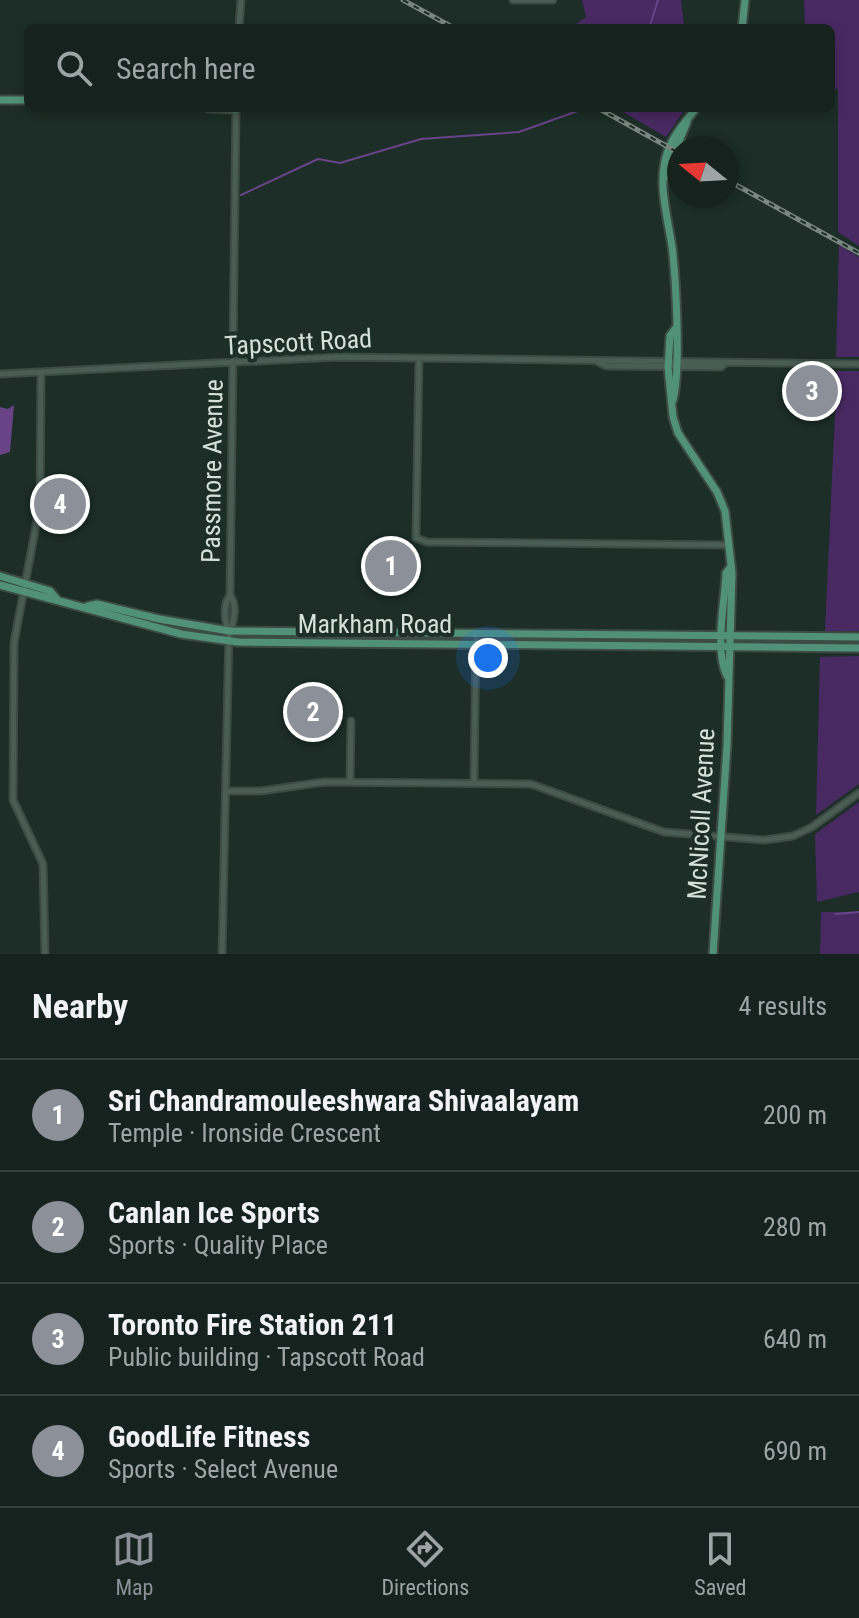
<!DOCTYPE html>
<html lang="en">
<head>
<meta charset="utf-8">
<style>
	body { margin:0; font-family:"Roboto Condensed",sans-serif; background:#1e2a26; color:#f1f3f6 }
	.compass { position:absolute; left:667px; top:136px; width:72px; height:72px; border-radius:50%; background:#15221d; box-shadow:0 4px 12px #0003; rotate:288deg }
	.you { position:absolute; left:488px; top:658px; width:28px; height:28px; margin:-20px; border:6px solid #fff; border-radius:50%; background:#1a73e8; box-shadow:0 0 0 12px #1a73e833 }
	.badge { display:grid; place-items:center; width:52px; height:52px; border-radius:50%; background:#8c9099; color:#fff; font-size:26px; font-weight:700 }
	.pin { position:absolute; translate:-50% -50%; border:4px solid #fff; box-shadow:0 2px 8px #0006 }
	.list { margin:0; padding:0; list-style:none }
	h2 { display:flex; justify-content:space-between; align-items:center; height:104px; margin:0; padding:0 32px; font-size:34px }
	h2 small { font-size:26px; font-weight:400; color:#9da4a4 }
	.list li { display:grid; grid-template-columns:52px 1fr auto; gap:24px; align-items:center; box-sizing:border-box; height:112px; padding:0 32px; border-top:2px solid #343f3b }
	.list b { display:block; font-size:30px; white-space:nowrap }
	.list p { margin:0; font-size:26px; white-space:nowrap; color:#9da4a4 }
	.list em { font-size:26px; font-style:normal; color:#9da4a4 }
	.icon { flex:none; width:44px; height:44px; fill:none; stroke:currentColor; stroke-width:2; stroke-linecap:round; stroke-linejoin:round }
	.map { position:relative; flex:none; width:859px; height:954px; overflow:hidden }
	.search { position:absolute; background:#15221d; box-shadow:0 4px 12px #0003; left:24px; right:24px; top:24px; height:88px; display:flex; align-items:center; gap:20px; box-sizing:border-box; padding:0 28px; border-radius:12px; color:#9da4a4; font-size:30px }
	.sheet { height:552px; background:#15221d }
	nav { display:flex; justify-content:space-around; align-items:center; box-sizing:border-box; height:112px; border-top:2px solid #343f3b; background:#15221d; font-size:22px; color:#9da4a4 }
	nav a { display:grid; justify-items:center; gap:4px }
	nav .on { color:#8c9099 }
	.map>svg:first-child { display:block }
	.green { fill:#492962 }
	.water { fill:#684487 }
	.lines { fill:none; stroke-linecap:round; stroke-linejoin:round }
	.stream { stroke:#684487; stroke-width:2 }
	.minor-casing { stroke:#3c4b45; stroke-width:9 }
	.major-casing { stroke:#3c4b45; stroke-width:11 }
	.minor { stroke:#4a5d55; stroke-width:5 }
	.major { stroke:#51917a; stroke-width:7 }
	.rail-casing { stroke:#788781; stroke-width:5 }
	.rail { stroke:#1c2e27; stroke-width:2; stroke-dasharray:6; stroke-linecap:butt }
	.labels { text-anchor:middle; dominant-baseline:central; stroke-width:8; stroke-linejoin:round; paint-order:stroke }
	.street-label { font-size:26px; fill:#d5e0db; stroke:#1c2e27 }
</style>
</head>
<body>
<div class="map">
<svg width="859" height="954" viewBox="0 0 859 954">
	<rect width="100%" height="100%" fill="#1c2e27"/>
	<path class="green" d="M582 0H681L684 25 682 28H570L586 17Z
		M804 0H859V246L838 232V89H831V28H805Z
		M616 108H686L666 137Z
		M839 245 859 257V357H836Z
		M837 371H859V631H825Z
		M859 656V784L816 815 820 657Z
		M859 802V892L817 902 815 834Z
		M821 912H859V954H820Z"/>
	<path class="water" d="M14 405 10 452 0 455V407L8 409Z"/>
	<g class="lines">
		<path class="stream" d="M649 28 658 0
			M241 195 318 159 340 163 421 139 519 132 586 108
			M835 914 859 912"/>
		<defs>
			<path id="minor" d="M513 0H553
				M239 28 241 0
				M419 359 416 538 427 542 729 545
				M598 362 606 366 721 367 726 363
				M0 374 337 357 859 364
				M41 374 40 504 14 643 13 800 43 864 45 954
				M229 631C235 621 237 605 230 595L236 108
				M350 782 351 721
				M474 783 476 634
				M226 791H261L324 782 531 784 664 832 765 840 793 836 812 827 859 793
				M222 954 229 631C224 621 223 604 230 595"/>
			<path id="major" d="M742 28 745 0
				M0 100H28
				M208 108 236 109
				M663 181 687 122
				M675 329 670 336 668 367 673 417 678 433 717 492 725 511 732 573 727 746 713 954
				M673 400C681 371 676 279 672 246 667 214 656 179 669 148 675 132 686 122 696 108
				M0 576 50 591 56 598
				M0 585 181 634 238 642 859 648
				M88 606 97 604 159 619 229 631 859 637
				M727 676C714 649 725 602 726 573L729 569"/>
		</defs>
		<use href="#minor" class="minor-casing"/>
		<use href="#major" class="major-casing"/>
		<use href="#minor" class="minor"/>
		<use href="#major" class="major"/>
		<defs>
			<path id="rail" d="M403 0 454 28
				M598 108 679 153
				M727 180 859 253"/>
		</defs>
		<use href="#rail" class="rail-casing"/>
		<use href="#rail" class="rail"/>
	</g>
	<g class="labels">
		<g class="street-label">
			<text transform="translate(298 342) rotate(-3)">Tapscott Road</text>
			<text transform="translate(212 471) rotate(-89)">Passmore Avenue</text>
			<text x="375" y="624">Markham Road</text>
			<text transform="translate(701 814) rotate(-87)">McNicoll Avenue</text>
		</g>
	</g>
</svg>
<svg class="compass" viewBox="-18 -18 36 36"><path d="M0-13l5 13h-10z" fill="#e53935"/><path d="M0 13l5-13h-10z" fill="#9da4a4"/></svg>
<div class="you"></div>
<div class="pin badge" style="left:391px;top:566px">1</div>
<div class="pin badge" style="left:313px;top:712px">2</div>
<div class="pin badge" style="left:812px;top:391px">3</div>
<div class="pin badge" style="left:60px;top:504px">4</div>
<div class="search"><svg class="icon" aria-label="search" viewBox="0 0 24 24"><circle cx="10" cy="10" r="6"/><path d="M15 15l6 6"/></svg>Search here</div>
</div>
<section class="sheet">
<h2>Nearby<small>4 results</small></h2>
<ul class="list">
<li><span class="badge">1</span><div><b>Sri Chandramouleeshwara Shivaalayam</b><p>Temple · Ironside Crescent</p></div><em>200 m</em></li>
<li><span class="badge">2</span><div><b>Canlan Ice Sports</b><p>Sports · Quality Place</p></div><em>280 m</em></li>
<li><span class="badge">3</span><div><b>Toronto Fire Station 211</b><p>Public building · Tapscott Road</p></div><em>640 m</em></li>
<li><span class="badge">4</span><div><b>GoodLife Fitness</b><p>Sports · Select Avenue</p></div><em>690 m</em></li>
</ul>
</section>
<nav>
<a class="on"><svg class="icon" aria-label="map" viewBox="0 0 24 24"><path d="M3 6l6-2 6 2 6-2v14l-6 2-6-2-6 2zM9 4v14M15 6v14"/></svg>Map</a>
<a><svg class="icon" aria-label="directions" viewBox="0 0 24 24"><path d="M12 3l9 9-9 9-9-9zM9 14v-3h6M13 9l2 2-2 2"/></svg>Directions</a>
<a><svg class="icon" aria-label="saved" viewBox="0 0 24 24"><path d="M7 4h10v16l-5-4-5 4z"/></svg>Saved</a>
</nav>
</body>
</html>
